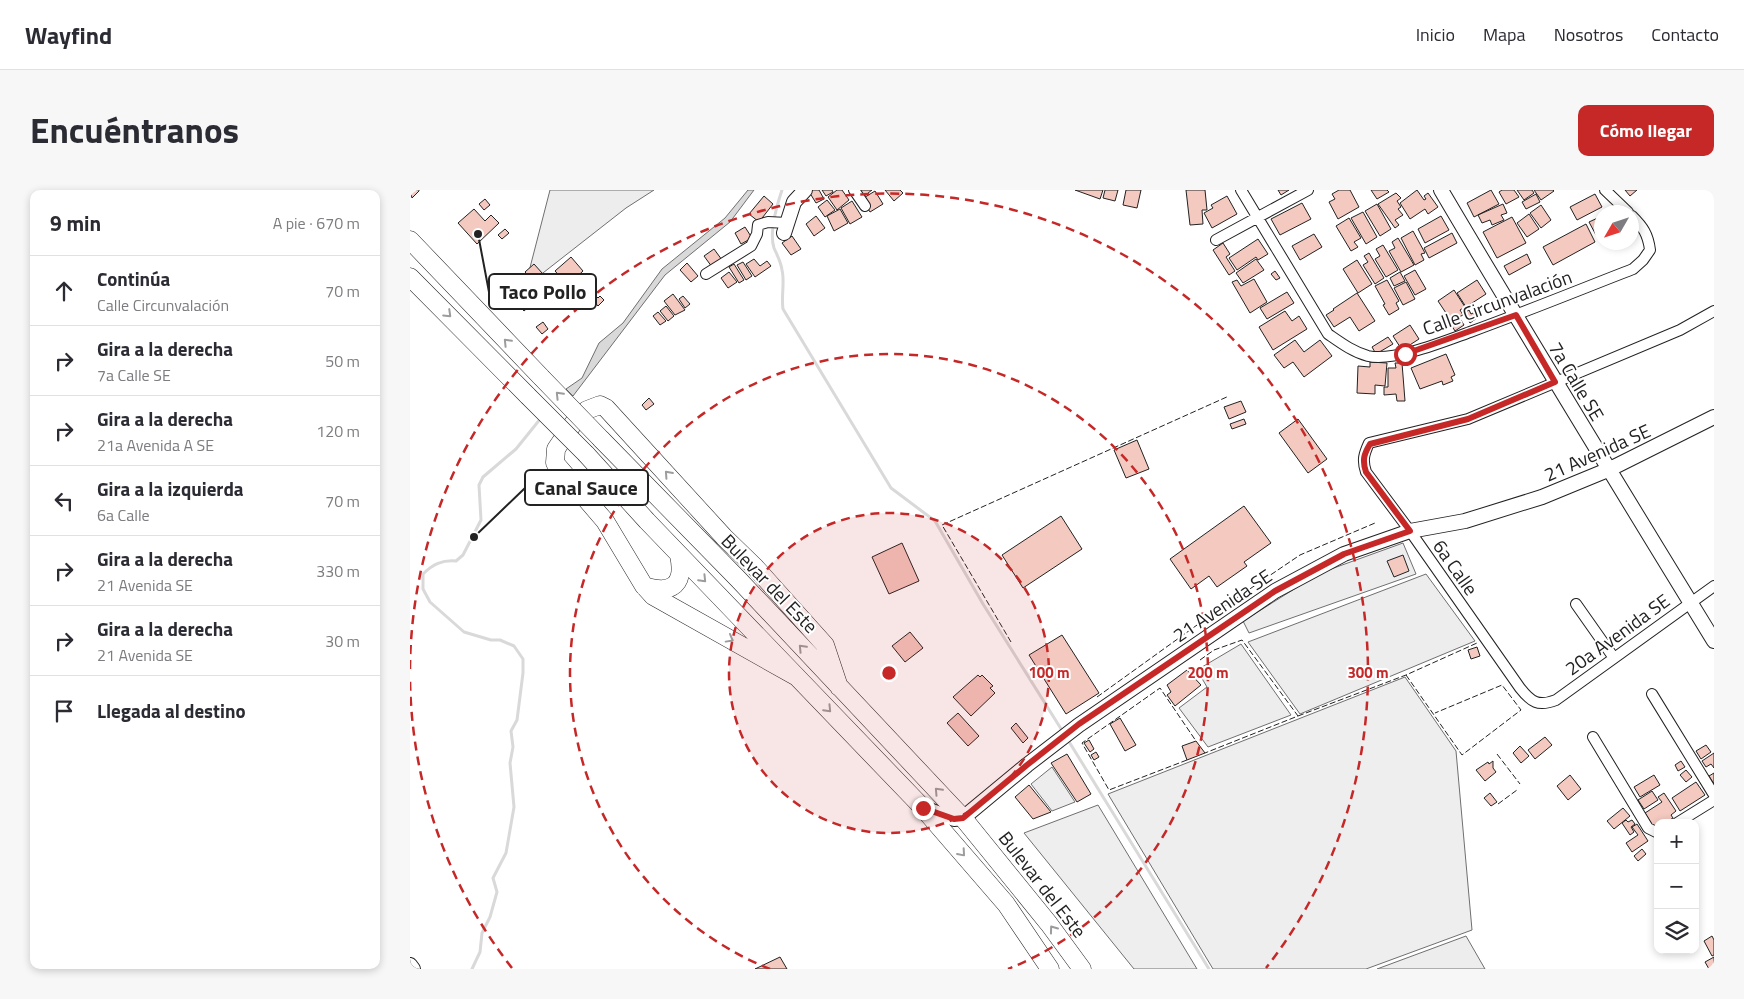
<!DOCTYPE html>
<html lang="es">
<head>
<meta charset="utf-8">
<style>
	body { margin:0; font-family:"Titillium Web",sans-serif; background:#f7f7f7; color:#2b2b33 }
	.controls { position:absolute; right:15px; bottom:15px; display:grid; overflow:hidden; border-radius:10px; box-shadow:0 2px 8px #0003 }
	.controls button { width:45px; height:45px; display:grid; place-items:center; padding:0; border:0; border-bottom:1px solid #e1e1e2; background:#fff; color:#2b2b33; font:25px sans-serif }
	.compass { position:absolute; left:1184px; top:15px; width:45px; height:45px; border-radius:50%; background:#fff; box-shadow:0 2px 8px #0003; rotate:231deg }
	.stop { position:absolute; width:15px; height:15px; margin:-11px; border:4px solid #c62828; border-radius:50%; background:#fff }
	.stop.end { background:#c62828; border-color:#fff; box-shadow:0 1px 5px #0008 }
	.list { margin:0; padding:0; list-style:none }
	h2 { display:flex; justify-content:space-between; align-items:center; height:65px; margin:0; padding:0 20px; font-size:21px }
	h2 small { font-size:16px; font-weight:400; color:#7c7c81 }
	.list li { display:grid; grid-template-columns:32px 1fr auto; gap:15px; align-items:center; box-sizing:border-box; height:70px; padding:0 20px; border-top:1px solid #e1e1e2 }
	.list b { display:block; font-size:19px; white-space:nowrap }
	.list p { margin:0; font-size:16px; white-space:nowrap; color:#7c7c81 }
	.list em { font-size:16px; font-style:normal; color:#7c7c81 }
	.icon { flex:none; width:28px; height:28px; fill:none; stroke:currentColor; stroke-width:2; stroke-linecap:round; stroke-linejoin:round }
	.map { position:relative; flex:none; width:1304px; height:779px; overflow:hidden; border-radius:10px }
	header { display:flex; align-items:center; gap:30px; box-sizing:border-box; height:70px; padding:0 25px; background:#fff; border-bottom:1px solid #e1e1e2 }
	header strong { font-size:24px }
	nav { display:flex; gap:28px; margin-inline-start:auto; font-size:18px }
	.intro { display:flex; align-items:center; justify-content:space-between; box-sizing:border-box; height:120px; padding:0 30px }
	h1 { margin:0; font-size:35px }
	.button { padding:12px 22px; border-radius:10px; background:#c62828; color:#fff; font-size:18px; font-weight:700 }
	main { display:flex; gap:30px; padding:0 30px }
	aside { flex:1; background:#fff; border-radius:10px; box-shadow:0 2px 8px #0003 }
	.map>svg:first-child { display:block }
	.green { fill:#eee; stroke:#6f6f6f }
	.parking { fill:#ededed; stroke:#6f6f6f }
	.water { fill:#d9d9d9; stroke:#6f6f6f }
	.lines { fill:none; stroke-linecap:round; stroke-linejoin:round }
	.stream { stroke:#d9d9d9; stroke-width:3 }
	.building { fill:#f3c9c0; stroke:#222 }
	.street-casing { stroke:#222; stroke-width:12 }
	.secondary-casing { stroke:#222; stroke-width:16 }
	.highway-casing { stroke:#222; stroke-width:19 }
	.street { stroke:#fff; stroke-width:10 }
	.secondary { stroke:#fff; stroke-width:14 }
	.highway { stroke:#fff; stroke-width:18 }
	.highway-bridge-casing { stroke:#222; stroke-width:19; stroke-linecap:butt }
	.highway-bridge { stroke:#fff; stroke-width:18 }
	.fence { stroke:#222; stroke-width:1; stroke-dasharray:6 2.5; stroke-linecap:butt }
	.oneway { stroke:#9c9c9c }
	.route { stroke:#c62828; stroke-width:6 }
	.ring { fill:none; stroke:#c62828; stroke-width:2.5; stroke-dasharray:9 6 }
	.labels { text-anchor:middle; dominant-baseline:central; stroke-width:4; stroke-linejoin:round; paint-order:stroke }
	.street-label { font-size:19px; fill:#222; stroke:#fff }
	.centre { fill:#c62828; stroke:#fff; stroke-width:2.5 }
	.ring-label { font-size:15px; text-anchor:middle; font-weight:bold; fill:#c62828; stroke:#fff; stroke-width:4; stroke-linejoin:round; paint-order:stroke }
	.leader { fill:none; stroke:#222; stroke-width:2 }
	.callout-dot { fill:#222; stroke:#fff; stroke-width:2 }
	.callout { fill:#fff; stroke:#222; stroke-width:2 }
	.callout-label { font-size:20px; text-anchor:middle; font-weight:bold; fill:#222 }
</style>
</head>
<body>
<header>
<strong>Wayfind</strong>
<nav><a>Inicio</a><a>Mapa</a><a>Nosotros</a><a>Contacto</a></nav>
</header>
<div class="intro"><h1>Encuéntranos</h1><a class="button">Cómo llegar</a></div>
<main>
<aside>
<h2>9 min<small>A pie · 670 m</small></h2>
<ul class="list">
<li><svg class="icon" aria-label="ahead" viewBox="0 0 24 24"><path d="M12 20V5M6 11l6-6 6 6"/></svg><div><b>Continúa</b><p>Calle Circunvalación</p></div><em>70 m</em></li>
<li><svg class="icon" aria-label="right" viewBox="0 0 24 24"><path d="M7 20v-9h11M14 6l5 5-5 5"/></svg><div><b>Gira a la derecha</b><p>7a Calle SE</p></div><em>50 m</em></li>
<li><svg class="icon" aria-label="right" viewBox="0 0 24 24"><path d="M7 20v-9h11M14 6l5 5-5 5"/></svg><div><b>Gira a la derecha</b><p>21a Avenida A SE</p></div><em>120 m</em></li>
<li><svg class="icon" aria-label="left" viewBox="0 0 24 24"><path d="M17 20v-9H6M10 6l-5 5 5 5"/></svg><div><b>Gira a la izquierda</b><p>6a Calle</p></div><em>70 m</em></li>
<li><svg class="icon" aria-label="right" viewBox="0 0 24 24"><path d="M7 20v-9h11M14 6l5 5-5 5"/></svg><div><b>Gira a la derecha</b><p>21 Avenida SE</p></div><em>330 m</em></li>
<li><svg class="icon" aria-label="right" viewBox="0 0 24 24"><path d="M7 20v-9h11M14 6l5 5-5 5"/></svg><div><b>Gira a la derecha</b><p>21 Avenida SE</p></div><em>30 m</em></li>
<li><svg class="icon" aria-label="arrive" viewBox="0 0 24 24"><path d="M6 21V4h12l-3 4 3 4H6"/></svg><div><b>Llegada al destino</b></div></li>
</ul>
</aside>
<div class="map">
<svg width="1304" height="779" viewBox="0 0 1304 779">
	<rect width="100%" height="100%" fill="#fff"/>
	<path class="green" d="M995 487 1046 561 1062 740 956 779H803L698 604Z
		M688 615 787 779H724L614 643Z"/>
	<path class="parking" d="M140 0H244L216 18 115 97Z
		M993 353 1006 384 839 443 833 431 910 383Z
		M1016 384 1065 451 890 524 838 452Z
		M831 454 881 525 798 557 769 518 797 497 787 480Z
		M642 577 665 612 642 621 621 594Z
		M1056 746 1075 779H967Z"/>
	<path class="water" d="M338 0H344L320 32 255 85 163 206 156 199 172 188 189 153 213 133 252 79 315 28Z"/>
	<g class="lines">
		<path class="stream" d="M372 0C367 15 359 43 364 58 367 65 371 72 372 80 375 92 371 106 373 119L481 298 525 331 573 414 653 542
			M658 550 799 779
			M62 779 70 762 72 743 80 727 87 702 83 688 96 663 104 617 100 573 103 557 101 541 107 530 113 483V469L104 456 90 450H81L54 442 20 412 13 399V384C23 374 32 370 46 371L53 365 71 330 69 295 73 287 106 259 131 228"/>
	</g>
	<path class="building" d="M0 0H9V1L2 8Z
		M398 0H409L414 9 406 13Z
		M412 0H422L423 2 416 6Z
		M427 0H432L439 10 427 20 418 7Z
		M448 0H462L453 7Z
		M475 0H490L493 3 484 11Z
		M665 0H693L690 9Z
		M695 0H708L705 11 693 8Z
		M716 0H731L727 18 713 15Z
		M776 0H795L797 20H792L793 34 780 35Z
		M868 0H879L871 5Z
		M929 0H940L949 17 928 29 919 12 925 9 922 4Z
		M961 0H977L979 2 967 9Z
		M1007 0 1014 10 1016 9 1014 6 1018 3 1028 17 1018 24 1015 19 1000 29 990 13Z
		M1081 0 1089 14 1064 27 1057 13Z
		M1092 0H1104L1109 7 1096 14 1089 2Z
		M1107 0H1122L1124 3 1114 10Z
		M1124 0H1143L1144 1 1131 10Z
		M1215 0H1227L1220 6Z
		M465 1 473 14 460 22 452 9Z
		M986 3 991 8 987 11 991 17 988 19 993 25 985 30 989 35 985 38 968 14Z
		M1126 4 1130 12 1116 19 1112 12Z
		M1185 4 1192 17 1167 30 1160 17Z
		M354 6 363 14 349 32 339 24Z
		M817 6 827 24 802 38 794 23 803 18 801 15Z
		M75 9 80 15 74 20 69 14Z
		M417 10 425 20 415 27 408 17Z
		M442 11 452 27 440 34 431 18Z
		M892 13 901 29 870 45 861 29Z
		M967 14 981 39 970 46 955 21Z
		M1093 14 1097 23 1091 25 1094 30 1082 35 1080 30 1072 33 1068 25Z
		M1131 15 1141 30 1131 38 1120 23Z
		M64 19 75 31 81 25 89 33 67 54 48 33Z
		M430 19 438 33 424 41 417 26Z
		M953 22 967 47 956 54 941 28Z
		M1119 24 1129 39 1117 47 1107 33Z
		M406 26 415 38 404 46 396 34Z
		M1031 26 1039 40 1015 53 1008 39Z
		M1192 26V42L1186 45 1179 32Z
		M1102 27 1116 53 1087 68 1073 42Z
		M939 28 951 48 944 52 948 57 941 61 926 36Z
		M1176 34 1185 52 1143 75 1133 57Z
		M335 37 342 48 331 54 325 43Z
		M95 39 99 43 92 49 88 45Z
		M1003 41 1015 63 1011 64 1014 70 1005 75 991 48Z
		M1042 43 1047 53 1019 68 1014 58Z
		M904 44 912 57 890 70 882 56Z
		M382 46 391 59 381 65 372 53Z
		M988 48 1004 75 991 82 979 61 985 58 982 52Z
		M848 49 858 64 848 70 846 67 827 80 819 68Z
		M813 53 820 64 816 67 825 81 819 85 803 60Z
		M973 55 988 80 976 87 965 69 970 66 966 59Z
		M304 59 312 70 302 77 294 66Z
		M959 63 974 88 965 94 953 75 958 72 954 66Z
		M1117 64 1121 73 1099 85 1094 76Z
		M161 67 173 81 158 95 145 81Z
		M344 69 350 76 357 71 361 76 345 87 336 74Z
		M846 69 854 80 833 93 826 83Z
		M947 70 962 94 948 103 933 79Z
		M333 72 342 86 336 90 327 75Z
		M277 73 288 86 281 92 270 80Z
		M124 74 141 93 133 101 115 82Z
		M324 74 334 90 329 93 319 77Z
		M1005 80 1016 99 1005 105 994 86Z
		M865 81 870 88 866 90 861 84Z
		M319 82 327 92 318 98 311 88Z
		M990 82 995 91 984 96 980 88Z
		M844 89 857 112 840 123 822 92 827 90 831 96Z
		M977 90 989 111 986 113 989 119 979 125 973 115 975 114 965 96Z
		M1067 90 1076 104 1056 117 1047 103Z
		M996 92 1005 109 993 115 984 98Z
		M1044 100 1055 117 1050 120 1053 125 1049 127 1054 135 1045 141 1038 130 1040 129 1028 111Z
		M877 102 884 113 857 129 850 118Z
		M947 103 965 131 949 141 940 127 924 137 916 125 924 120 923 119Z
		M112 104 122 114 114 121 105 111Z
		M263 104 275 120 265 125 254 111Z
		M185 105 188 108 190 106 194 110 188 116 181 108Z
		M273 106 280 114 275 118 269 109Z
		M256 116 264 126 258 131 250 121Z
		M1059 120 1061 124 1063 123 1067 128 1060 133 1054 123Z
		M875 121 882 131 889 126 897 139 863 160 849 137Z
		M248 122 256 131 250 135 243 126Z
		M133 132 138 139 132 144 126 137Z
		M1000 135 1009 149 992 160 983 146Z
		M978 147 983 154 966 164 962 157Z
		M885 150 894 162 910 150 922 166 894 187 883 172 874 178 864 165Z
		M1036 164 1045 185 1041 187 1043 191 1033 195 1032 191 1010 199 1001 178Z
		M960 172 977 173 975 196 965 195V204L947 203 948 176 960 177Z
		M985 173H992L995 211H987L986 204 974 205V197H978V178H986Z
		M239 208 244 214 236 220 232 215Z
		M831 211 836 222 819 229 814 217Z
		M834 229 836 234 822 239 820 234Z
		M888 229 917 269 898 283 869 243Z
		M727 250 739 279 716 288 704 260Z
		M834 316 861 353 834 372 837 376 807 397 799 386 781 399 760 369Z
		M651 326 672 359 613 398 592 365Z
		M492 353 509 391 479 404 462 367Z
		M993 365 999 381 984 387 977 371Z
		M500 442 513 458 495 472 482 456Z
		M652 445 689 503 656 524 619 465Z
		M1067 457 1070 466 1061 469 1058 460Z
		M777 480 791 495 765 516 757 505 761 502 757 495Z
		M568 485 570 487 572 485 583 496 580 498 585 503 561 526 543 507Z
		M548 523 569 546 558 556 537 533Z
		M710 528 726 555 715 561 700 534Z
		M606 533 618 548 613 553 601 538Z
		M1135 547 1142 555 1125 569 1118 560Z
		M679 550 684 559 680 562 674 553Z
		M786 551 795 563 777 570 772 556Z
		M1296 555 1301 562 1291 569 1286 561Z
		M1110 556 1119 566 1111 573 1103 563Z
		M686 562 689 567 684 570 681 565Z
		M1304 563V578L1301 574 1296 577 1292 571Z
		M657 564 681 604 667 612 641 573Z
		M1083 571V578L1086 582 1075 591 1066 580 1078 572 1079 574Z
		M1271 571 1275 577 1268 581 1265 575Z
		M1276 580 1282 587 1276 592 1270 585Z
		M1304 583V594L1299 586Z
		M1160 585 1171 599 1158 610 1147 596Z
		M1244 585 1250 595 1230 607 1224 597Z
		M1286 592 1295 605 1270 621 1262 608Z
		M619 595 641 622 623 629 605 607Z
		M1242 601 1248 610 1234 619 1228 610Z
		M1080 603 1087 612 1081 616 1074 608Z
		M1254 603 1266 621 1261 625 1263 628 1255 633H1248V636L1244 638 1235 623 1252 612 1248 607Z
		M1213 618 1220 626 1204 639 1197 631Z
		M1216 630 1218 632 1222 630 1225 634 1221 637 1224 642 1220 645 1212 633Z
		M1227 634 1238 651 1222 662 1216 653 1228 645 1222 637Z
		M1232 659 1236 664 1228 671 1224 666Z
		M1302 746 1304 750V765L1302 766 1294 751Z
		M370 767 377 779H345Z
		M1304 767V779H1299L1295 772Z"/>
	<g class="lines">
		<defs>
			<path id="street" d="M444 0 455 16
				M831 0 918 144C931 153 943 162 958 166 984 172 1035 151 1060 142 1115 122 1169 100 1223 79L1233 70 1240 60C1238 44 1233 37 1222 26
				M1195 0 1218 22
				M806 50 898 0
				M296 84 341 56 347 44 348 35 358 32 377 33
				M1304 121 1270 140 1058 229 959 253C954 264 952 270 956 282L1000 341 1110 498C1121 512 1128 517 1146 510L1304 396
				M1166 414 1204 468
				M1242 504 1304 605
				M1183 547 1238 638 1248 643
				M1267 633 1304 610"/>
			<path id="secondary" d="M1031 0C1120 151 1212 301 1304 451
				M374 43 384 12 395 0
				M514 618 544 629 553 628 617 575 669 535 865 401 934 364 1000 341 1055 331 1132 307 1200 279 1304 227
				M0 775 3 779"/>
			<path id="highway" d="M0 50 131 187
				M0 87 118 206
				M191 249 329 390 553 628 639 734 672 779
				M176 264 237 331 513 618 596 714 640 779
				M234 396C263 405 275 394 269 365
				M387 487 243 406 234 396 195 331 145 273 146 259 165 231 177 220 190 215 196 218 314 347 345 377 415 455 429 497"/>
		</defs>
		<use href="#street" class="street-casing"/>
		<use href="#secondary" class="secondary-casing"/>
		<use href="#highway" class="highway-casing"/>
		<use href="#street" class="street"/>
		<use href="#secondary" class="secondary"/>
		<use href="#highway" class="highway"/>
		<defs>
			<path id="highway-bridge" d="M131 187 191 249
				M118 206 176 264"/>
		</defs>
		<use href="#highway-bridge" class="highway-bridge-casing"/>
		<use href="#highway-bridge" class="highway-bridge"/>
		<path class="fence" d="M601 452 532 335 819 206
			M790 470 804 460 832 450 888 526 795 563
			M996 485 1052 565 1111 520 1092 495 1025 523
			M687 507 794 430 890 365 965 333
			M888 526 996 485 1067 453
			M1087 564 1110 594
			M777 570 699 600 672 553 750 498 786 551
			M1088 614 1107 600"/>
	</g>
	<defs><path id="oneway-chevron" d="M-2-3.5L2.5 0L-2 3.5" fill="none" stroke-width="1.6" stroke-linecap="round" stroke-linejoin="round" transform="scale(1.25)"/></defs>
	<g class="oneway">
		<use href="#oneway-chevron" transform="translate(38 124) rotate(44)"/>
		<use href="#oneway-chevron" transform="translate(97 152) rotate(-134)"/>
		<use href="#oneway-chevron" transform="translate(149 205) rotate(-134)"/>
		<use href="#oneway-chevron" transform="translate(258 284) rotate(-132)"/>
		<use href="#oneway-chevron" transform="translate(293 389) rotate(46)"/>
		<use href="#oneway-chevron" transform="translate(320 449) rotate(29)"/>
		<use href="#oneway-chevron" transform="translate(392 458) rotate(-134)"/>
		<use href="#oneway-chevron" transform="translate(418 519) rotate(46)"/>
		<use href="#oneway-chevron" transform="translate(528 601) rotate(-133)"/>
		<use href="#oneway-chevron" transform="translate(552 663) rotate(49)"/>
		<use href="#oneway-chevron" transform="translate(643 739) rotate(-126)"/>
	</g>
	<g class="lines">
		<path class="route" d="M513 618 544 629 553 628 617 575 669 534 865 401 934 364 1000 341 956 282C952 270 954 264 960 254L1058 229 1145 192 1106 125 995 164"/>
	</g>
	<circle cx="479" cy="483" r="160" fill="#c62828" fill-opacity=".12"/>
	<g class="ring">
		<circle cx="479" cy="483" r="160"/>
		<path d="M360 779A319 319 0 1 1 598 779"/>
		<path d="M102 778A479 479 0 0 1 0 487M0 479A479 479 0 1 1 856 778"/>
	</g>
	<g class="labels">
		<g class="street-label">
			<text transform="translate(1087 112) rotate(-20)">Calle Circunvalación</text>
			<text transform="translate(1167 191) rotate(59)">7a Calle SE</text>
			<text transform="translate(1187 262) rotate(-24)">21 Avenida SE</text>
			<text transform="translate(1046 377) rotate(55)">6a Calle</text>
			<text transform="translate(360 393) rotate(46)">Bulevar del Este</text>
			<text transform="translate(812 415) rotate(-34)">21 Avenida SE</text>
			<text transform="translate(1207 444) rotate(-36)">20a Avenida SE</text>
			<text transform="translate(633 694) rotate(52)">Bulevar del Este</text>
		</g>
	</g>
	<circle cx="479" cy="483" r="8" class="centre"/>
	<g class="ring-label">
		<text x="639" y="488">100 m</text>
		<text x="798" y="488">200 m</text>
		<text x="958" y="488">300 m</text>
	</g>
	<path class="leader" d="M68 44L79 102M64 347L115 298"/>
	<g class="callout-dot">
		<circle cx="68" cy="44" r="5"/>
		<circle cx="64" cy="347" r="5"/>
	</g>
	<g class="callout">
		<rect x="79" y="84" width="107" height="35" rx="5"/>
		<rect x="115" y="280" width="123" height="35" rx="5"/>
	</g>
	<g class="callout-label">
		<text x="133" y="109">Taco Pollo</text>
		<text x="176" y="305">Canal Sauce</text>
	</g>
</svg>
<div class="controls">
<button>+</button>
<button>−</button>
<button><svg class="icon" aria-label="layers" viewBox="0 0 24 24"><path d="M12 4l9 5-9 5-9-5zM3 14l9 5 9-5"/></svg></button>
</div>
<svg class="compass" viewBox="-18 -18 36 36"><path d="M0-13l5 13h-10z" fill="#e53935"/><path d="M0 13l5-13h-10z" fill="#7c7c81"/></svg>
<div class="stop" style="left:995px;top:164px"></div>
<div class="stop end" style="left:513px;top:618px"></div>
</div>
</main>
</body>
</html>
